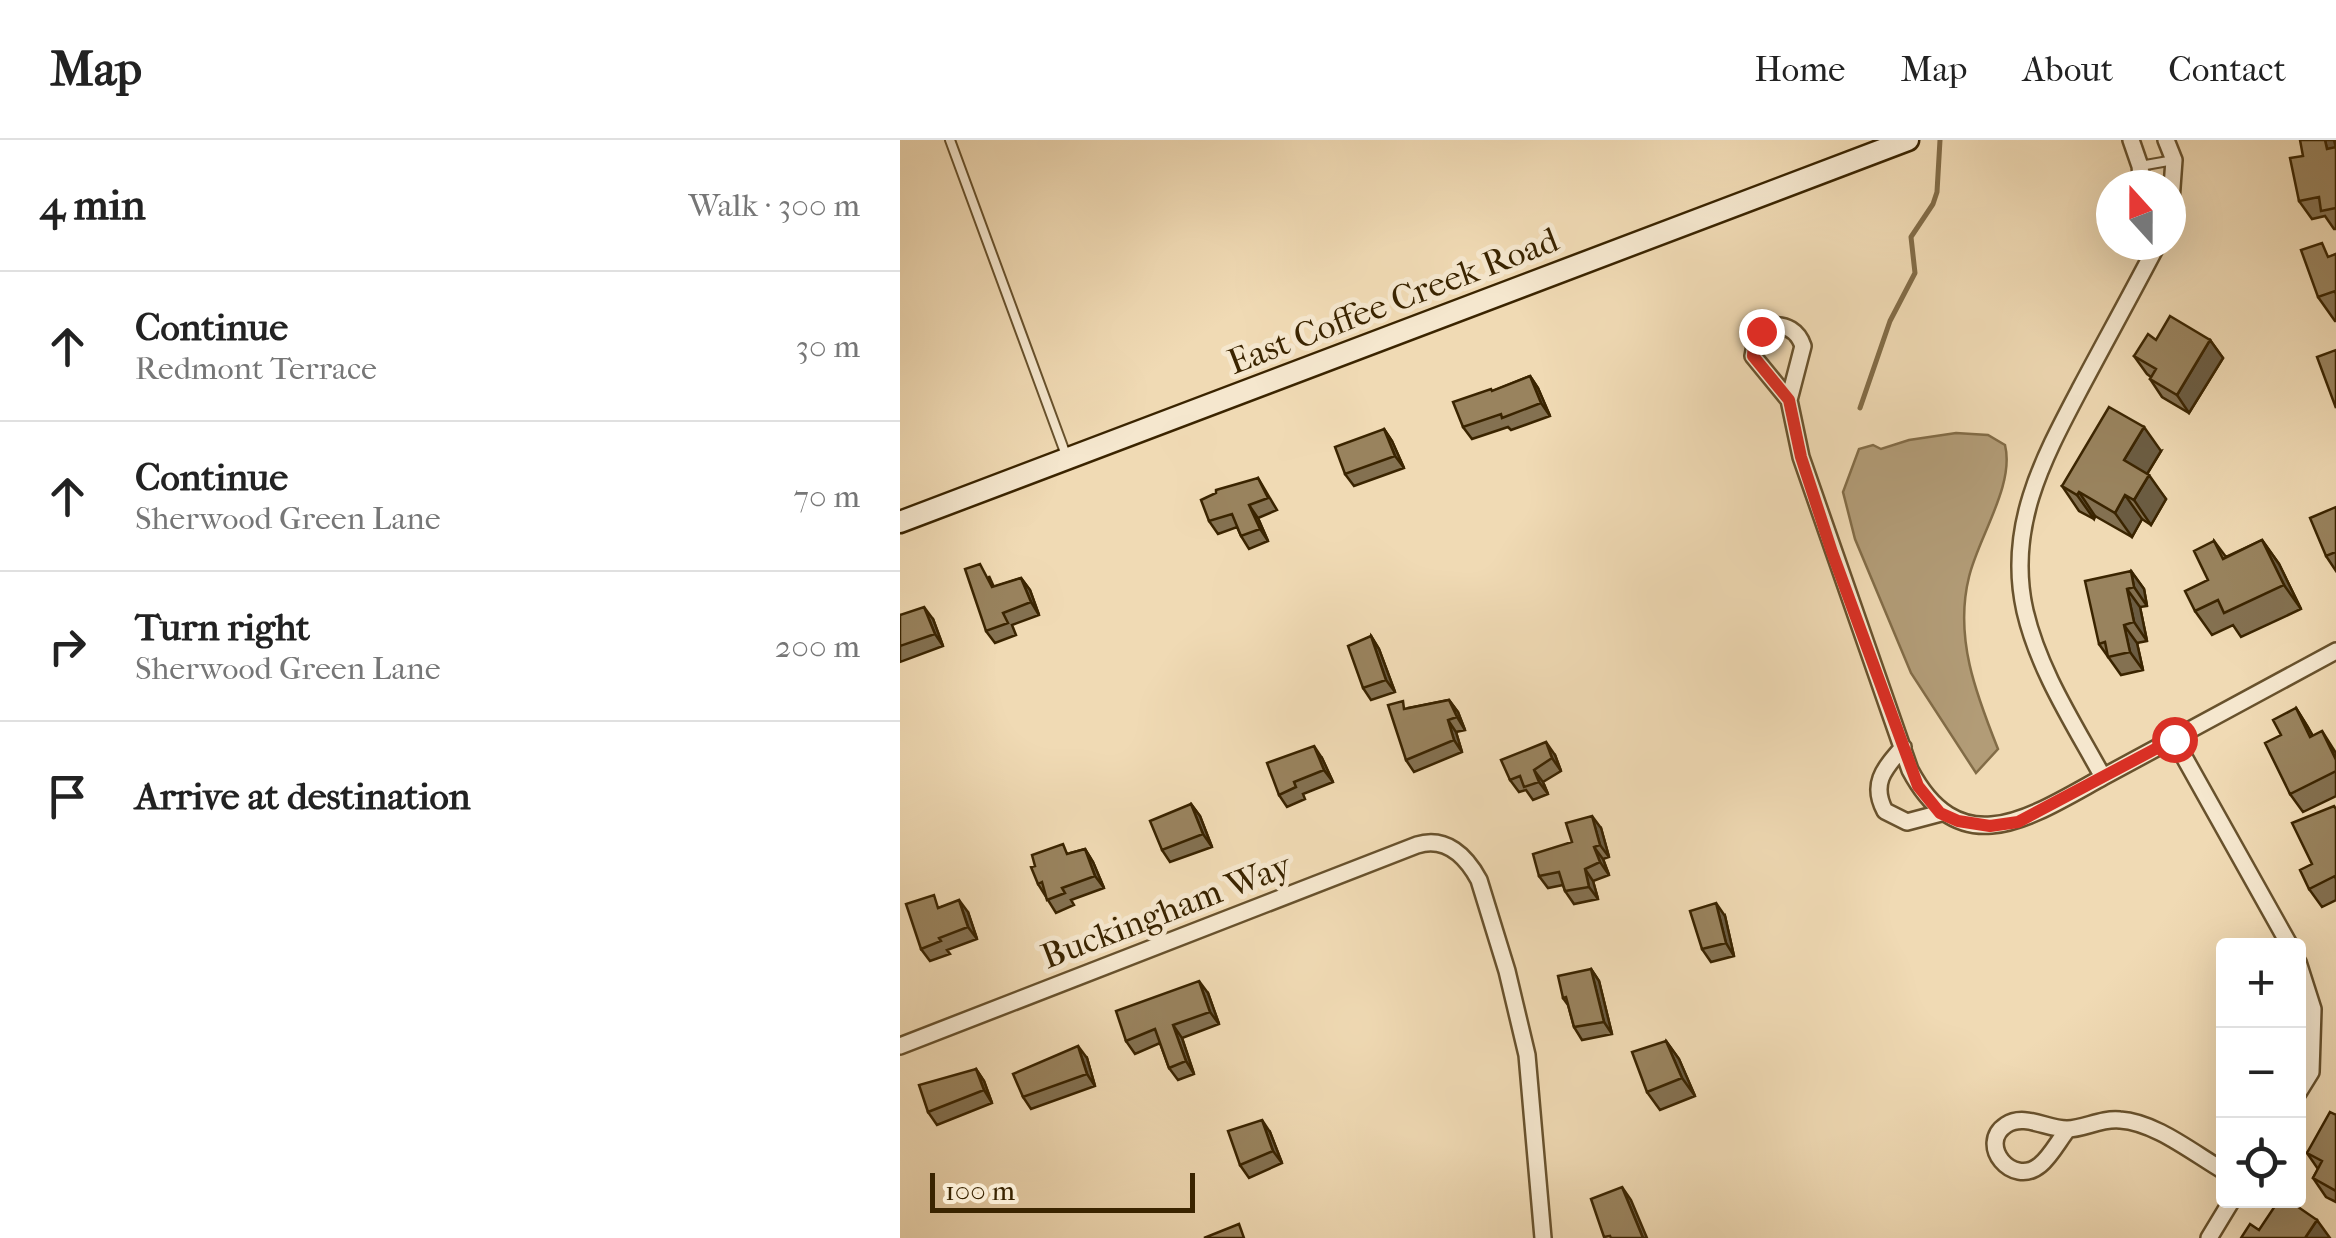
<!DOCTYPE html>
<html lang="en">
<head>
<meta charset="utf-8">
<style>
	body { margin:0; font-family:"IM FELL French Canon",serif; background:#f6f6f6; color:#222 }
	.controls { position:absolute; right:30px; bottom:30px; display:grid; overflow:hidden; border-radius:10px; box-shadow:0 10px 40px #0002 }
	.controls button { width:90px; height:90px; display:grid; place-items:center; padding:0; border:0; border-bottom:2px solid #e0e0e0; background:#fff; color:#222; font:50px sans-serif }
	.compass { position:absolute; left:1196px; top:30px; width:90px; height:90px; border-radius:50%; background:#fff; box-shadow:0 10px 40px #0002; rotate:339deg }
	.scale { position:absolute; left:30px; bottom:25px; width:265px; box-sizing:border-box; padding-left:10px; border:5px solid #3a2400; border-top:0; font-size:28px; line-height:35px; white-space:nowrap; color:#3a2400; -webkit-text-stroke:8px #f5e7ce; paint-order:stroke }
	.stop { position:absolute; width:30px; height:30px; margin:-22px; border:8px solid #d93025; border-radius:50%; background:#fff }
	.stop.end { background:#d93025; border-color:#fff; box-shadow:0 2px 10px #0008 }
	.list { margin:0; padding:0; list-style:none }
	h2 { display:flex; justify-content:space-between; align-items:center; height:130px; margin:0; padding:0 40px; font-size:42px }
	h2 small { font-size:32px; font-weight:400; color:#767676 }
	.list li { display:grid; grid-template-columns:65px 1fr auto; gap:30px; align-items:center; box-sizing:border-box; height:150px; padding:0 40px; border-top:2px solid #e0e0e0 }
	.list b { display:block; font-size:38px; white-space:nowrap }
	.list p { margin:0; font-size:32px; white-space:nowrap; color:#767676 }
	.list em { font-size:32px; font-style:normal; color:#767676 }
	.icon { flex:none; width:55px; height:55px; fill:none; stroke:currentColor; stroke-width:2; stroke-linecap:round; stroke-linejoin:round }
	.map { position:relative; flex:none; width:1436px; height:1098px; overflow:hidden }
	header { display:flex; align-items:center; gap:60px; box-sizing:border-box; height:140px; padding:0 50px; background:#fff; border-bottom:2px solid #e0e0e0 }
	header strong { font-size:48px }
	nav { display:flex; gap:55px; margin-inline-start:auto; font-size:35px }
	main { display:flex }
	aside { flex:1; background:#fff }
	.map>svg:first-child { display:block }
	.water { fill:#b29c77; stroke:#826c47; stroke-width:2.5 }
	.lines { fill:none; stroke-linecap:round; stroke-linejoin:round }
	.stream { stroke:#826c47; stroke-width:5 }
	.lane-casing { stroke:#68522d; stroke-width:12 }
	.street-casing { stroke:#68522d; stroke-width:20 }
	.secondary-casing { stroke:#3a2400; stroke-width:25 }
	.lane { stroke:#f5e7ce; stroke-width:8 }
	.street { stroke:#f5e7ce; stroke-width:15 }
	.secondary { stroke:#f5e7ce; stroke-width:20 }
	.wall { fill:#847151; stroke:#3a2400; stroke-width:2.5 }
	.shaded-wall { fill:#6b5c42; stroke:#3a2400; stroke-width:2.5 }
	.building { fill:#99835e; stroke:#3a2400; stroke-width:2.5 }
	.route { stroke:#d93025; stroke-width:12 }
	.labels { text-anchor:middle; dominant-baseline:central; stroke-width:10; stroke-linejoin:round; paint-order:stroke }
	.street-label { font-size:35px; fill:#3a2400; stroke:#f5e7ce }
</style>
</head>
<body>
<header>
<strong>Map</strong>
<nav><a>Home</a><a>Map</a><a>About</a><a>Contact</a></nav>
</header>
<main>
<aside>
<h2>4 min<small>Walk · 300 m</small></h2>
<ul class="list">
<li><svg class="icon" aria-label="ahead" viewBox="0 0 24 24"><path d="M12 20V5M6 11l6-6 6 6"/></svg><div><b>Continue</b><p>Redmont Terrace</p></div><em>30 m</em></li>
<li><svg class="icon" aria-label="ahead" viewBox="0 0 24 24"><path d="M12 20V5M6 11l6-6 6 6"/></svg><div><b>Continue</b><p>Sherwood Green Lane</p></div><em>70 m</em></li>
<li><svg class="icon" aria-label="right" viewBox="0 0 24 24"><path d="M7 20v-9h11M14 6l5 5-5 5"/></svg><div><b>Turn right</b><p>Sherwood Green Lane</p></div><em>200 m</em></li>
<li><svg class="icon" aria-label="arrive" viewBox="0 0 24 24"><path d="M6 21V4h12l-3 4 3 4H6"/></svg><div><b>Arrive at destination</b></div></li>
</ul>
</aside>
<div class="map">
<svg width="1436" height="1098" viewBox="0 0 1436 1098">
	<rect width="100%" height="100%" fill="#f0dab4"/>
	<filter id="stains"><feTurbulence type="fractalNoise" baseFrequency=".002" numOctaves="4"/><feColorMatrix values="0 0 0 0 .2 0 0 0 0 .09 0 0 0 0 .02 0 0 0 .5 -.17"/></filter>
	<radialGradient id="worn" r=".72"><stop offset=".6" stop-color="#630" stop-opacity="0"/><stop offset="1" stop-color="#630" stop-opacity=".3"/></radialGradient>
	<path class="water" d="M1056 293 1088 295 1105 305C1115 345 1078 398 1069 437 1054 497 1076 554 1098 609L1076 633 1011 533 955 399 943 352 959 309 973 305 981 309 1009 300Z"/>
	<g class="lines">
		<path class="stream" d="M960 268 990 181 1015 133 1011 97 1033 64 1037 52 1040 0"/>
		<defs>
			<path id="lane" d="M50 0 166 315
				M1240 26 1274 20"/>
			<path id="street" d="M1231 0 1240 26 1242 45
				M1266 0 1274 20 1271 61
				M1257 105C1232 153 1206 200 1181 247 1143 319 1106 387 1125 471 1139 531 1174 584 1203 637L1436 511
				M889 260 853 216 857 195 871 186C886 184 898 191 903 206L889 260 901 317 1010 630C1061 726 1132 676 1203 637
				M1274 599 1390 806
				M1003 607C985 628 970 643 985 671L1007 682 1041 673
				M1398 822 1413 869 1411 932 1398 953
				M0 906 517 705C546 696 566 716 579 740L607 831 627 915 643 1098
				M1168 989C1159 1000 1151 1016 1140 1025 1112 1048 1077 1004 1106 985 1124 973 1147 989 1167 989 1184 989 1201 978 1220 980 1255 982 1293 1013 1324 1031
				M1309 1098 1332 1060"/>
			<path id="secondary" d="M0 382 1008 0"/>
		</defs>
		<use href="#lane" class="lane-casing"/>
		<use href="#street" class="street-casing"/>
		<use href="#secondary" class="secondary-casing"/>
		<use href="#lane" class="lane"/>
		<use href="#street" class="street"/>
		<use href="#secondary" class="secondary"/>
	</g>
	<path class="wall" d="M1435 0 1436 7V89H1434L1425 76 1412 79 1399 61 1403 16Z
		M1436 114V181H1435L1418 157 1432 116Z
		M1256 200H1310L1323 218 1289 273 1262 257 1250 239 1251 237 1247 234 1234 216Z
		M630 236 638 248 650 276 611 290 608 287 572 299 563 287 593 251Z
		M484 289 492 301 504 328 454 346 445 334Z
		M1261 311 1247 334 1266 359 1251 385 1242 379 1232 397 1195 376 1194 379 1179 371 1162 346Z
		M358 338 377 370 358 378 368 401 349 409 341 396 337 387 318 394 309 381Z
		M1436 367V431L1426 416Z
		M1362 400 1379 424 1401 469 1341 497 1333 485 1312 495 1295 471 1308 440 1314 401 1326 417Z
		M1231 431 1244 449 1247 466 1240 467 1247 501 1237 503 1243 530 1221 535 1199 504Z
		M89 436 94 447 121 438 130 450 139 475 112 485 116 495 95 503 86 491Z
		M0 475 33 479 43 506 0 522Z
		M471 496 479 509 495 552 471 560 463 548Z
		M549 560 558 572 565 590 556 592 562 612 514 632 506 620 508 568Z
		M1396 568 1413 596 1436 613V656L1403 672 1390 654 1381 595Z
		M655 615 661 631 643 642 648 654 633 660 626 650 619 652 610 640Z
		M422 618 433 642 403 654 405 659 387 667 379 655Z
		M291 664 300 676 312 707 270 722 262 710Z
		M1436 668V760L1422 767 1409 749 1412 724Z
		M701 688 709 717 703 719 709 735 693 741 698 759 674 764 665 751 663 745 648 748 639 736 672 702Z
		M185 709 193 722 204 748 171 760 174 765 156 773 138 744 170 713Z
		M42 767 68 772 77 799 47 810 50 814 30 821 21 809Z
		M825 776 834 816 811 822 802 809Z
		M691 829 699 841 712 894 682 900 674 887 668 865 663 858Z
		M308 853 319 884 282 898 294 934 278 940 269 928 260 903 235 914 226 901Z
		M766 901 779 919 795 956 760 970 747 952Z
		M187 918 195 946 131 969 123 957Z
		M76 929 84 941 92 963 37 985 28 972Z
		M1436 975V1062L1426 1057 1413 1038 1418 1029 1407 1013Z
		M370 992 382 1023 349 1038 340 1025Z"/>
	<path class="shaded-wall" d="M1425 0H1434L1436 8 1427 9Z
		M1310 200 1323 218 1289 273 1277 255Z
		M630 236 638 248 650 276 641 263Z
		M1244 287 1261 311 1241 344 1224 320Z
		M484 289 492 301 504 328 495 316Z
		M1249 335 1266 359 1251 385 1234 360Z
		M1179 352 1195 376 1194 379 1177 355Z
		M1225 355 1242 379 1232 397 1215 373Z
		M349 365 358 378 368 401 360 389Z
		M1362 400 1379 424 1401 469 1384 445Z
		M1231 431 1244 449 1247 466 1234 447Z
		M121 438 130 450 139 475 131 462Z
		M1227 449 1240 467 1247 501 1234 482Z
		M24 467 33 479 43 506 35 494Z
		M1224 485 1237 503 1243 530 1230 512Z
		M471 496 479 509 495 552 486 540Z
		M549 560 558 572 565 590 557 577Z
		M1396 568 1408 587 1423 616 1410 597Z
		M548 580 556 592 562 612 554 600Z
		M1422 591 1436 613V620Z
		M646 602 655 615 661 631 652 618Z
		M414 606 422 618 433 642 424 630Z
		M634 630 643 642 648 654 639 642Z
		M291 664 300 676 312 707 303 694Z
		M692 676 701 688 709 717 700 705Z
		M694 707 703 719 709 735 700 722Z
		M185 709 193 722 204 748 195 736Z
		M685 729 693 741 698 759 689 747Z
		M59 760 68 772 77 799 68 787Z
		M816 763 825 776 834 816 826 803Z
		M691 829 699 841 712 894 704 882Z
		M299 841 308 853 319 884 310 872Z
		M273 885 282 898 294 934 286 921Z
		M766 901 779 919 795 956 782 938Z
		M178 906 187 918 195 946 187 934Z
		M76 929 84 941 92 963 84 950Z
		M362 980 370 992 382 1023 373 1011Z
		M722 1047 731 1060 747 1098H743Z
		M1417 1080 1430 1098H1405Z"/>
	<path class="building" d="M1400 0H1425L1427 9 1436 7V68L1421 71 1419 57 1399 61 1390 18 1403 16Z
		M1422 103 1428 117 1436 114V154L1435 151 1418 157 1401 110Z
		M1270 176 1310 200 1277 255 1250 239 1256 229 1234 216 1248 194 1256 200Z
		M1436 210V268L1417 217Z
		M630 236 641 263 602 278 601 274 563 287 553 262 591 249 592 251Z
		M1209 267 1244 287 1224 320 1249 335 1234 360 1225 355 1215 373 1179 352 1177 355 1162 346Z
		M484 289 495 316 445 334 435 307Z
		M358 338 368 358 349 365 360 389 341 396 332 374 309 381 301 360 316 353V350Z
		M1436 367V412L1426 416 1410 378Z
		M1362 400 1384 445 1324 473 1318 460 1295 471 1285 451 1308 440 1294 411 1314 401 1323 419Z
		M80 424 92 447 121 438 131 462 103 473 108 483 86 491 65 429Z
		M1231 431 1234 447 1227 449 1234 482 1224 485 1230 512 1208 517 1205 502 1199 504 1185 441Z
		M24 467 35 494 0 506V475Z
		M471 496 486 540 463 548 448 506Z
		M549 560 557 577 548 580 554 600 506 620 488 565 503 561 504 569Z
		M1396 568 1410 597 1422 591 1436 620V631L1390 654 1365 603 1381 595 1373 580Z
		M646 602 652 618 634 630 639 642 624 647 620 636 610 640 601 620Z
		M414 606 424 630 394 642 396 647 379 655 367 623Z
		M291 664 303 694 262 710 250 681Z
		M1434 666 1436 669V739L1435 736 1409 749 1400 730 1412 724 1392 683Z
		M692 676 700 705 694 707 700 722 685 729 689 747 665 751 659 732 639 736 633 714 672 702 666 683Z
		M163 704 167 714 185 709 195 736 162 748 165 753 147 760 142 742 138 744 131 727 135 726 132 715Z
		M34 755 38 768 59 760 68 787 39 798 41 801 21 809 6 764Z
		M816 763 826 803 802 809 790 771Z
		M691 829 704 882 674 887 666 857 663 858 658 836Z
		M299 841 310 872 273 885 286 921 269 928 255 889 226 901 216 871Z
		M766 901 782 938 747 952 732 912Z
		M178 906 187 934 123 957 113 934Z
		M76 929 84 950 28 972 19 945Z
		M1430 972 1436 975V1051L1413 1038 1422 1021 1407 1013Z
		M362 980 373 1011 340 1025 328 991Z
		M722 1047 743 1098H711L710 1096 704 1097 691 1059Z
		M1379 1060H1388L1417 1080 1405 1098H1341L1350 1084 1359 1090Z
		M339 1084 344 1098H304Z"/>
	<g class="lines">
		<path class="route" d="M861 191 854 200 853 216 889 260 901 317 932 412 1018 646 1040 673 1058 681 1090 686 1118 682 1274 599"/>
	</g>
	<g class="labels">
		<g class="street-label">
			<text transform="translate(493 161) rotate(-21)">East Coffee Creek Road</text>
			<text transform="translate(266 771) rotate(-21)">Buckingham Way</text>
		</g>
	</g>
	<rect width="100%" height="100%" filter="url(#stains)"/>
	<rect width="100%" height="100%" fill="url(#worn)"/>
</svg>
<div class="controls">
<button>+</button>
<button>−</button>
<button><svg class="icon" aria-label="locate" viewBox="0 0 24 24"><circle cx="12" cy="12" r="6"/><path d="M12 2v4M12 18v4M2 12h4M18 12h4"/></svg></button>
</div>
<svg class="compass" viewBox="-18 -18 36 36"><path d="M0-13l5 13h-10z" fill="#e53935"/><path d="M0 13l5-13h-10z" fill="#767676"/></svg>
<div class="scale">100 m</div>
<div class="stop" style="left:1274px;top:599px"></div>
<div class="stop end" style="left:861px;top:191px"></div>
</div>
</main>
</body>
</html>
